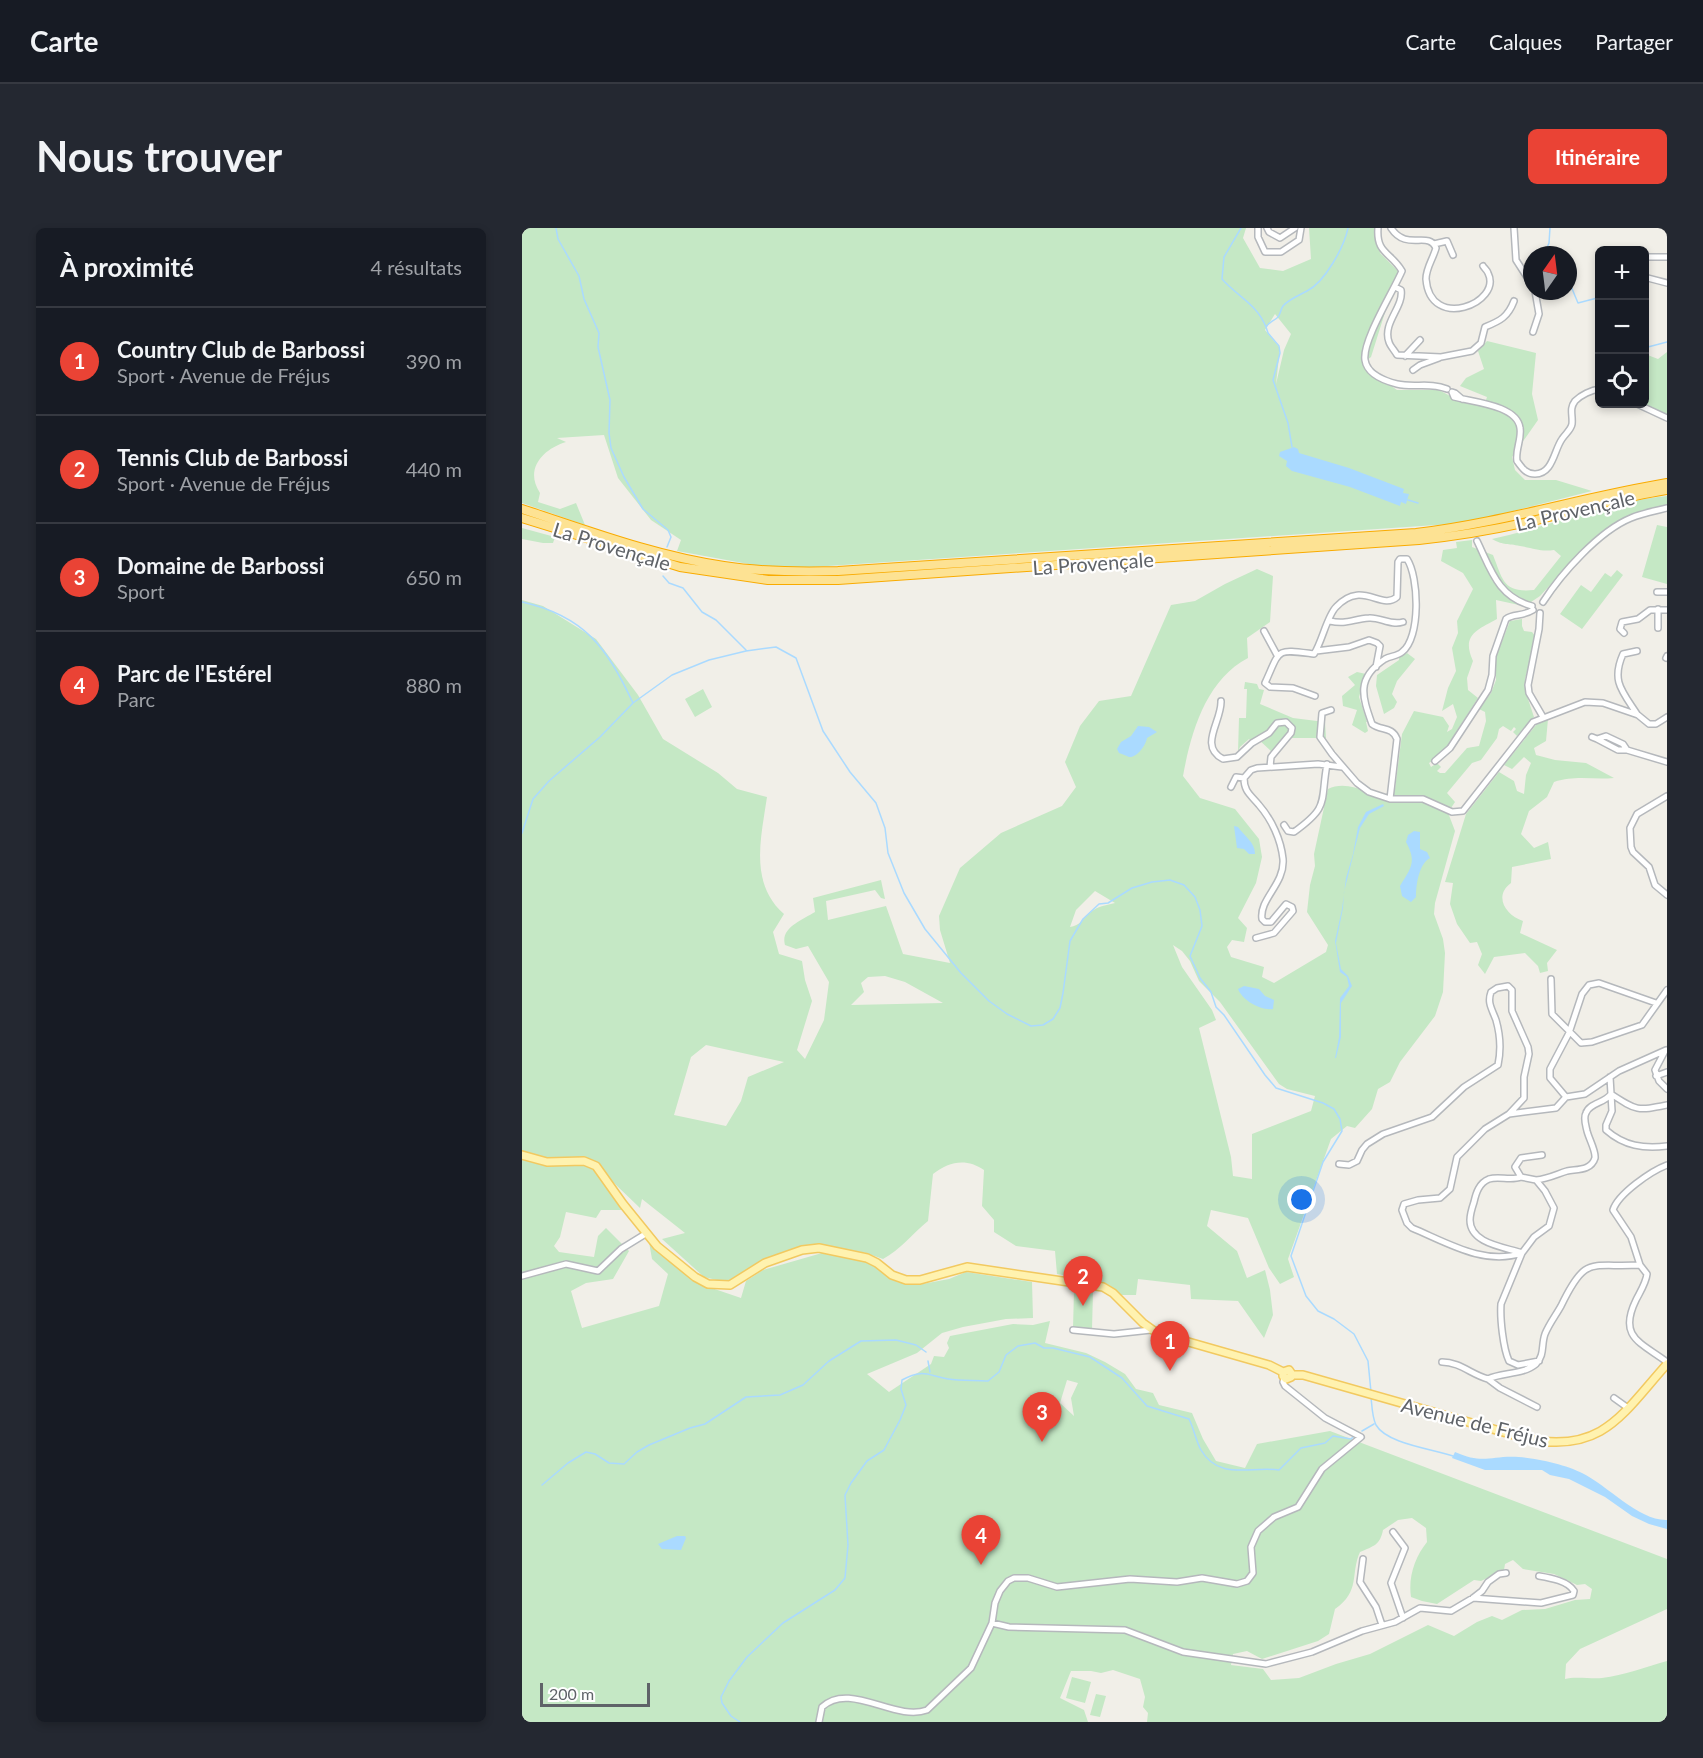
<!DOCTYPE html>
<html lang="fr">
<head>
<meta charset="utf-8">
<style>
	body { margin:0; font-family:Lato,sans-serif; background:#242831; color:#f1f3f6 }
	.controls { position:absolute; right:18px; top:18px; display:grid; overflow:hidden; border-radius:9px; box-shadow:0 3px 9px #0003 }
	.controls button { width:54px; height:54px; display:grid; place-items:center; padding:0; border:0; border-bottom:2px solid #363941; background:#171b24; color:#f1f3f6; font:30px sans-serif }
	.compass { position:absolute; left:1001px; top:18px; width:54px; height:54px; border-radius:50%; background:#171b24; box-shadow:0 3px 9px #0003; rotate:14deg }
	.scale { position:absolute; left:18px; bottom:15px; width:110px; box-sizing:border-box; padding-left:6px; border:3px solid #5f6368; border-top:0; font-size:16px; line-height:21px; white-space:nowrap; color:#5f6368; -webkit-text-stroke:4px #fff; paint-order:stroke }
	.you { position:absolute; left:780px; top:972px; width:21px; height:21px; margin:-15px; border:4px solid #fff; border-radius:50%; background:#1a73e8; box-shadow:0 0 0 9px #1a73e833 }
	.badge { display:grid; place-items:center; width:39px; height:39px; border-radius:50%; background:#ea4335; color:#fff; font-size:20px; font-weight:700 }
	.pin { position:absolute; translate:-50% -50px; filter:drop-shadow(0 2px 3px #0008) }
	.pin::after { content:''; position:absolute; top:32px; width:21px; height:18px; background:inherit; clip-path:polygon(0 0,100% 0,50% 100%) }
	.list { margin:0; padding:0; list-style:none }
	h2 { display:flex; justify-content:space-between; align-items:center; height:78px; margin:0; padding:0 24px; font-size:26px }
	h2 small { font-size:20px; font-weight:400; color:#9ea1a6 }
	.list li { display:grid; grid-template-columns:39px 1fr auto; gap:18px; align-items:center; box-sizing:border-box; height:108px; padding:0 24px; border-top:2px solid #363941 }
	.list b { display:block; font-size:22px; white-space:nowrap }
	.list p { margin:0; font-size:20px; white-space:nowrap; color:#9ea1a6 }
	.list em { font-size:20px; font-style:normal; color:#9ea1a6 }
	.icon { flex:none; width:33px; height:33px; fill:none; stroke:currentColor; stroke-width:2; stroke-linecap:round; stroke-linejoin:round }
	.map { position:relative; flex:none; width:1145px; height:1494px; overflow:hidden; border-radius:9px }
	header { display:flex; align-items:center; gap:36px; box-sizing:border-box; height:84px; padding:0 30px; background:#171b24; border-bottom:2px solid #363941 }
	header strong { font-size:28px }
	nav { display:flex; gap:33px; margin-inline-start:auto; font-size:21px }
	.intro { display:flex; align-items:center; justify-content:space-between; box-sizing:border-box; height:144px; padding:0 36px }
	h1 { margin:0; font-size:42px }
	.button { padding:15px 27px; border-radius:9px; background:#ea4335; color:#fff; font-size:21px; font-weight:700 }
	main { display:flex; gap:36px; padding:0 36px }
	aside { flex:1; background:#171b24; border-radius:9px; box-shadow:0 3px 9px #0003 }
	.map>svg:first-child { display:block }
	.green { fill:#c5e8c5; fill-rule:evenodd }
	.water { fill:#aadaff }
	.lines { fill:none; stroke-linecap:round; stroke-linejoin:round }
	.stream { stroke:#aadaff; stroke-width:1.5 }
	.minor-casing { stroke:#b5b8bc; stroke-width:8 }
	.major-casing { stroke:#f2c960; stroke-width:10 }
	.highway-casing { stroke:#f9ab00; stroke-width:10 }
	.minor { stroke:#fff; stroke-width:5 }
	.major { stroke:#fff2af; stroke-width:7 }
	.highway { stroke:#fde293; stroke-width:8 }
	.labels { text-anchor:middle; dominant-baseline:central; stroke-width:4.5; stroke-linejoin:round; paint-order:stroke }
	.street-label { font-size:20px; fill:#5f6368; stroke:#fff }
</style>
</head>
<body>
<header>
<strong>Carte</strong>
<nav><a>Carte</a><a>Calques</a><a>Partager</a></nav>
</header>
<div class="intro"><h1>Nous trouver</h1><a class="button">Itinéraire</a></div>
<main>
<aside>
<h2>À proximité<small>4 résultats</small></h2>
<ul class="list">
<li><span class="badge">1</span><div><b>Country Club de Barbossi</b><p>Sport · Avenue de Fréjus</p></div><em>390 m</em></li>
<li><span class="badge">2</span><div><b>Tennis Club de Barbossi</b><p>Sport · Avenue de Fréjus</p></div><em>440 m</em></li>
<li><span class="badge">3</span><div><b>Domaine de Barbossi</b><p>Sport</p></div><em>650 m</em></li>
<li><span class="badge">4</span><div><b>Parc de l'Estérel</b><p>Parc</p></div><em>880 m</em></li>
</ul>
</aside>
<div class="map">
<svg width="1145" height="1494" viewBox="0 0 1145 1494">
	<rect width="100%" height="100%" fill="#f1efe8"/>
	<path class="green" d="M0 0H724L721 10 738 40 761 43 789 31 787 0H854L858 25 876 43 849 129 841 135 845 141 875 162H917L930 169 962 178 965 169 938 158 944 150 962 141 956 123 965 113 1014 125 1010 166 1016 192 990 229 993 242 1003 252H1034L1070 263 944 295 276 340 232 337 155 323 159 312 129 292 96 250 82 207 35 210 44 214C21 221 2 241 18 265L16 274 38 281 54 275 63 297 0 275ZM753 86 769 106 762 122 754 156 758 120 743 102Z
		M1145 124V187L1119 176H1122L1123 126 1136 131Z
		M1145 268V278L1126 281 1098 293 1054 329 1018 368 1009 374 997 377 974 372 975 391C955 402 939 407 951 433L945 450 946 462 956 470 920 526 907 535 909 539 915 535 919 539 915 543 918 545H923L945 520 957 518 964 493 963 484 957 481 969 465 974 452V429L988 393 1000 391V398L1002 403 1010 404 1014 409 1003 451V462L1012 489 995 508 991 504 994 501 992 499 989 503 981 498 977 501 975 510 959 532 950 535 925 565 933 574 929 580 904 570 925 582 933 603 913 675 912 686 921 711 923 725 921 764 913 788 878 834 868 854 856 861 850 881 833 900 825 898 809 911 766 1031 772 1049 758 1056 747 1040 726 990 689 982 685 998 715 1023 725 1050 743 1042 748 1062 751 1087 742 1110 716 1073 669 1071 668 1057 616 1051 614 1067H598L582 1055 535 1046 533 1023 494 1018 472 1004V992L460 978 462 942C445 930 427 933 411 946L406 993C391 1005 378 1022 361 1031L344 1025 297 1016 247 1031 230 1038 213 1051 199 1053 182 1049 140 1011 163 1005 120 971 118 980 69 933C45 933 23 933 0 924V372L21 378 74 411 116 467 141 511 196 545 215 561 245 569C239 610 227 655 262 686L251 704 257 726 280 733 283 752 290 773 275 822 283 831 302 792 307 754 286 718 274 721 263 717C258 700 280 692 293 684L291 670 359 652 363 671 359 670 353 662 304 673 306 692 364 678 381 726 428 735 418 702 417 688 438 640 479 605 540 578 554 559 543 534 558 498 577 473 609 468 649 377 673 373 703 356 735 341 751 348 748 394 725 410 726 430C684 452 669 504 661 548L678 570 713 581 737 611 740 629 734 655 716 690 725 700 722 714 710 712 705 719 709 729 742 739 740 749 752 755 804 724 806 717 785 684 788 657 793 638 792 626 806 561C825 551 850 566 868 573L873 561 880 506 892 483 921 489 927 498 925 504 930 501 935 489 931 476 920 483 926 460 934 443 930 420 936 405 935 393 951 361 941 345 919 333 921 322 935 320 934 314 950 312V319L971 327C981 352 981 365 1012 362L1039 328 1032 322C1018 324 1012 320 998 318 985 315 983 318 970 311 1029 298 1085 274 1145 268ZM573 663 593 675C585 677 576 678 569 684 561 690 558 698 548 699L554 682ZM651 717 660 723 668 733 677 753 698 774 757 856 765 861 793 868 789 883 730 906V951L711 948 709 929 677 800 694 792 690 782 660 739ZM363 748 383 754 421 775 329 777 342 764 339 755 346 749ZM184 817 262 834 226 849 219 873 204 898 152 887 169 829Z
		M1135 297 1145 299V356L1120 349Z
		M0 300 33 309 31 315H21L0 311Z
		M1095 342 1101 347 1060 401 1038 386 1059 357 1069 364 1083 345 1089 349Z
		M885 425 893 431 875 453 870 466 875 474 872 480 862 486 854 458 855 447 877 432V429Z
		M835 444 844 446 837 469 845 494H844L846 503 843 505 830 497 835 482 821 478 820 468 833 457 826 449Z
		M723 454 735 456 737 461 742 462 738 476 771 490 803 494 804 510H765L750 524 735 510 729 513 727 511 718 519 716 524 717 490H724L725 461H722Z
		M181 461 190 479 173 489 163 471Z
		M1026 491 1024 513 1012 520 1014 527 1033 532 1064 535 1092 550C1070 552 1054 547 1032 554L1025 569 1007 583 999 606 1012 620 1026 614 1029 631 990 639 989 655C971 668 984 688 1001 693L998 705 1035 722 1025 735 1026 743 1018 745 1016 738 1003 725 972 729 963 746 956 737 960 726 955 714 948 715 935 696 928 676 931 655 923 654 944 586 977 544 992 553 995 563 1002 566 1004 547 1009 535 1002 529 990 541 982 537 1014 497Z
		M0 930C15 931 58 930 69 938 84 947 94 968 103 982H79L74 990 44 984 38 1009 32 1018 37 1024 72 1029 76 1008 84 1000 107 1023 91 1051 64 1055 49 1063 60 1100 137 1078 146 1046 130 1031 127 1014 175 1055 219 1070 224 1053 241 1042 300 1025 346 1034 375 1054 395 1057 427 1051 444 1044 510 1054 511 1090 484 1091 441 1099 420 1105 395 1125 345 1146 367 1164 409 1136 412 1128 422 1129 427 1120 425 1115 428 1108 491 1096 511 1097 528 1093 523 1115 564 1125 583 1134 603 1146 614 1161 631 1165 637 1177 670 1185 681 1211 694 1233 723 1240 735 1216 808 1203 1145 1331V1381L1058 1421 1044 1436 1043 1451C1052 1448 1069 1451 1080 1450 1102 1447 1124 1439 1145 1433V1494H625L626 1485 621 1479 623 1469 618 1451 591 1442 579 1445 569 1443H549L538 1470 562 1482 566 1494H0ZM545 1152 556 1155 549 1170 552 1188 538 1175ZM890 1290 904 1300 905 1314C893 1329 886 1349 889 1369L900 1373 915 1376 952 1352 959 1353 982 1342 983 1336 991 1332 1001 1341 1032 1346 1055 1357 1063 1356 1070 1361 1068 1371 1053 1372 1023 1381 1000 1382 980 1392 970 1388 955 1394 932 1408 906 1397 848 1426 814 1436 777 1450 749 1452 741 1441 709 1437 711 1426 725 1423 740 1431 796 1413 807 1406 813 1381C839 1363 828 1346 838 1324 852 1318 858 1317 861 1302L876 1292Z
		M552 1063 571 1064 570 1101 551 1100Z
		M550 1449 569 1454 563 1475 544 1470Z
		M574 1466 584 1468 578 1489 568 1487Z"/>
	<path class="water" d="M772 219 776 221 777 225 827 240 882 261 881 265 887 266 884 276 879 274 878 278 828 259 770 243 764 238 765 233 757 228 758 224Z
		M616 498 627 499 635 504 625 510C624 517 615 530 607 529 604 528 601 526 597 525L595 521 599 514 609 508Z
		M861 576 862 578 847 586 838 600 822 664 821 680 814 715 819 741 826 748 830 758 819 775V809L814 830H813L817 809 818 770 827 758 825 749 818 744 813 713 820 681 824 650 831 626 836 599 844 584Z
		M712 598 716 599C722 608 733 614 733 626H727L722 621 715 620Z
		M892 603 898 604V621L905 624 908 630C897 636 894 656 894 669L889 674 880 668 878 658C889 640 895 634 884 614L886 607Z
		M722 758 737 761 743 768 752 772 751 781C739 783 720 772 716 761Z
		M933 1224C962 1237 969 1227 997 1229 1014 1230 1045 1237 1060 1245 1085 1257 1117 1293 1145 1292V1301L1127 1296 1110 1288 1083 1269 1047 1251 1028 1247 1020 1242H963L930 1230Z
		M155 1308H163L164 1310 159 1322 140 1321 136 1316Z"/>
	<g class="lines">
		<path class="stream" d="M34 0 36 11 57 48 62 71 77 105 76 119 88 172 87 205 89 220 102 249 121 281 146 302 149 309 145 319
			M719 0 702 29 700 51C716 69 735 76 744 99
			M1028 0 1027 15 1024 22 1028 27
			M1046 51 1056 75 1075 70 1078 72
			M1122 117 1126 119 1145 114
			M770 219 766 195 751 152 758 125 757 118 746 105 744 99C747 94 750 94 755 90 759 87 758 82 761 78 767 71 778 67 785 63 803 54 822 19 826 0
			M886 272 896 275
			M141 348 147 355 161 360 180 384 194 392 224 422
			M0 374C63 388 85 420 111 475
			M0 605 11 571 27 553 78 509 111 475 150 447 187 432 224 423 254 419 274 430 301 503 328 544 354 575 363 600 366 625 382 665 403 701 439 745 467 773 485 786 509 798 521 797 531 791 538 780 541 765 548 713 561 691 577 676 586 675 610 660 630 654 648 652 662 657 673 669 678 682 680 698 668 728 678 750 689 764 694 779 702 787 743 847 754 860 801 875 812 881 818 891 820 903 801 934 769 1028 784 1068 796 1083 812 1091 832 1106 846 1133 849 1164
			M406 1133 408 1144
			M849 1169C850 1178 850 1189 854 1197 865 1216 911 1221 931 1228
			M840 1203 852 1196
			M20 1257 46 1235 64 1224 73 1226 87 1235 102 1236 115 1224 127 1217 168 1200 183 1196 224 1169 258 1167 281 1157 307 1133 339 1113 374 1112 394 1117 404 1124
			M218 1494 209 1488 200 1475 199 1469 207 1453 225 1429 261 1395 313 1362 323 1350 326 1317 323 1267 329 1255 345 1233 362 1222 378 1192 384 1177 379 1161 380 1152C401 1140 407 1148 426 1151 439 1153 453 1152 466 1153L477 1144 484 1127 496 1118 513 1115 522 1120H531L568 1129 600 1150 625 1178 667 1191C672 1201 674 1213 679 1222 697 1253 729 1238 757 1242L779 1220 803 1215 811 1208 829 1211 831 1209"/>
		<defs>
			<path id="minor" d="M736 0V9L743 24H759L777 12 779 0
				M745 0 747 4 758 10 773 0
				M856 0C854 26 869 24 880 43 871 64 840 113 843 132 845 146 863 153 875 156 892 160 908 154 925 161
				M869 0C885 24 906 2 914 20 911 31 904 40 904 51 908 104 981 75 966 45 965 42 962 40 961 38
				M992 0 994 32 1010 57
				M912 16 925 13 931 27
				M1122 29H1145
				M1122 49 1145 55
				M873 59 879 62C882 79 860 95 867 114 868 118 873 123 875 127L919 129 950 123 959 115 963 99C978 93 986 89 992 73
				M1011 104 1017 86 1013 63
				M883 128 898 112
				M891 142 898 137 917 130
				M940 171 933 165 930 164 932 169C950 174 995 177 998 200 1000 211 993 222 995 233 1000 240 1004 246 1013 246 1031 246 1032 222 1040 211 1043 206 1049 202 1050 196 1051 187 1047 181 1053 173 1059 167 1069 162 1078 161
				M1115 176 1145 190
				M955 313C969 342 976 369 1010 378
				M1135 364H1145
				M1021 374C1039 346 1077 303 1109 290 1120 285 1133 283 1145 280
				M1136 381V400
				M1018 385 1017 401 1006 457 1007 465 1021 489
				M808 393C824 397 831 391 847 390 858 389 869 398 881 394
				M742 403 755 427
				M1102 405 1098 401 1100 394 1116 391 1128 382H1145
				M794 423 827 419 847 412 855 415 858 418 854 439
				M1115 423 1101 426C1089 453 1100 463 1115 486
				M1144 430 1145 428
				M793 468 771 460 748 459 743 455C759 420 753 421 792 426 800 414 805 388 814 379 840 351 859 383 875 369L876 334 878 331H885C897 349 899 410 880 424 876 428 868 428 863 431 834 450 840 468 850 496 859 503 870 498 875 511L868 571
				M699 473C700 493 676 518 701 531L715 529 730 515 747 505 755 495 764 494 770 500 769 505 749 529 748 539
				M809 482 800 485 798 509 810 526 835 555 847 564 868 571H901L930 584 941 583 1011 494 1063 474 1081 475 1116 487 1127 496H1134L1145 489
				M1070 509 1075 511 1084 508 1101 516 1105 522 1145 534
				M1075 511 1096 522H1105
				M913 533 928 520 966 462 970 447 971 428 984 391C991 385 1000 389 1011 382
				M709 559 714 549 722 550
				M1145 568 1115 586 1108 600 1109 619 1111 624 1127 639 1133 657 1145 667
				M762 597 766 603 772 604C808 578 798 575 805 536
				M734 710 752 705 771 683 770 679 764 676 749 694H743L740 691C737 671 763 656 761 631 759 612 750 592 737 577 729 567 722 564 722 550L729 542 735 540 796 536 820 539
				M1029 751 1030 786 1059 815 1070 814 1120 797 1145 762
				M1143 823 1133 842 1137 853 1145 861
				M1134 848 1145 844
				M1088 849 1089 866C1115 883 1115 883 1145 877
				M1089 866 1090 883 1084 897V902C1102 918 1122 921 1145 918
				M1044 869 1028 850V841L1047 805 1060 766 1067 757 1077 755 1134 775
				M1044 869 1063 866 1097 843 1144 822
				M987 886 1034 880 1044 869
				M817 936 827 937 835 933 840 922 845 916 861 906 910 889 942 859 976 837C979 823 978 806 974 792 970 781 965 775 969 764L975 760 986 758 990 762V783L1006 819 1007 826 1002 849V870L987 886 963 901 935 929 928 961 918 970 896 972 882 976 880 982 885 995 890 1000C924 1014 962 1038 1000 1025L979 1076C978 1090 981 1120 987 1133L996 1137 1017 1133
				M1145 937C1129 943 1096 966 1091 982L1109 1009 1118 1037 1125 1046C1124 1055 1118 1064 1114 1072 1096 1109 1118 1114 1145 1134
				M999 949C989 953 977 948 967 951 957 955 954 965 952 974 950 980 948 986 948 992 948 1016 983 1019 1000 1025L1012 1009 1027 998 1032 980 1023 963 1014 952 999 949 993 939 999 930 1020 927
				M1014 952C1026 951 1035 946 1045 943 1055 941 1069 943 1073 930 1074 923 1067 911 1065 903 1064 898 1061 890 1064 885 1067 875 1083 875 1089 866
				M0 1048 44 1036 76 1043 99 1021 125 1005
				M551 1102 592 1106 629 1102
				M920 1134C938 1134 950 1147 966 1151 980 1144 1001 1147 1014 1136 1023 1127 1019 1117 1023 1106 1027 1096 1034 1087 1039 1078 1064 1026 1068 1040 1118 1037
				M966 1151 978 1160 1015 1179
				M1092 1170 1106 1180
				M871 1304 883 1320 869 1355 881 1390
				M841 1331 838 1354 854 1379 860 1397
				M951 1370 1019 1375 1051 1367 1052 1363C1046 1353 1029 1350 1017 1348
				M470 1395 487 1399 603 1402 661 1424 744 1436 790 1424 840 1403 873 1394 898 1380 929 1383 951 1370 960 1363 966 1354 977 1346 984 1345
				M297 1494 300 1479C328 1453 373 1494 405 1482L449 1440 470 1395 473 1375 478 1363 486 1353 492 1350H506L535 1359 608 1351 655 1354 680 1350 715 1356 725 1353 731 1345 729 1319 736 1303 752 1289 776 1279 800 1241 839 1209 803 1190 763 1158 761 1154 762 1150"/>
			<path id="major" d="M0 927 25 934 62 933 74 938 101 976 135 1018 173 1049 186 1056 208 1057 243 1035 280 1022 297 1020 345 1030 355 1035 370 1047 384 1052H398L445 1039 581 1059 591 1065 621 1095 635 1105 747 1137 761 1144V1148L764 1151 769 1149V1145L767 1142 761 1144
				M770 1147H781L1006 1211C1081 1226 1101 1185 1145 1136"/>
			<path id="highway" d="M0 281C67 303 133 328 202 338 240 344 278 344 316 343L894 305C979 295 1061 269 1145 255
				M0 290 158 339 246 352H316L897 312C937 308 976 301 1015 292 1058 281 1101 269 1145 262"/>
		</defs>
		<use href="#minor" class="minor-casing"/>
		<use href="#major" class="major-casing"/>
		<use href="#highway" class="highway-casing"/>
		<use href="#minor" class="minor"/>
		<use href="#major" class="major"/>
		<use href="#highway" class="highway"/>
	</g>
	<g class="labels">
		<g class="street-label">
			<text transform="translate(1053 282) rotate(-13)">La Provençale</text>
			<text transform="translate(90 318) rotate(17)">La Provençale</text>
			<text transform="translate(571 335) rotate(-4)">La Provençale</text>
			<text transform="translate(953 1194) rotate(14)">Avenue de Fréjus</text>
		</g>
	</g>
</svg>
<div class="controls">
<button>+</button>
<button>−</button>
<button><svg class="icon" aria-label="locate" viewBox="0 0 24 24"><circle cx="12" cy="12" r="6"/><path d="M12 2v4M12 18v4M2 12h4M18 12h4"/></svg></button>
</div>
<svg class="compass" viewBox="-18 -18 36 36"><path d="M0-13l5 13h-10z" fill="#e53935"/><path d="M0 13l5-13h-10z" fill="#9ea1a6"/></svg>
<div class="scale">200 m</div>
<div class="you"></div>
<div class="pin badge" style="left:648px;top:1143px">1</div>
<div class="pin badge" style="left:561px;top:1078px">2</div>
<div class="pin badge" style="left:520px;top:1214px">3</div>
<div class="pin badge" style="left:459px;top:1337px">4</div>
</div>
</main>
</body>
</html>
